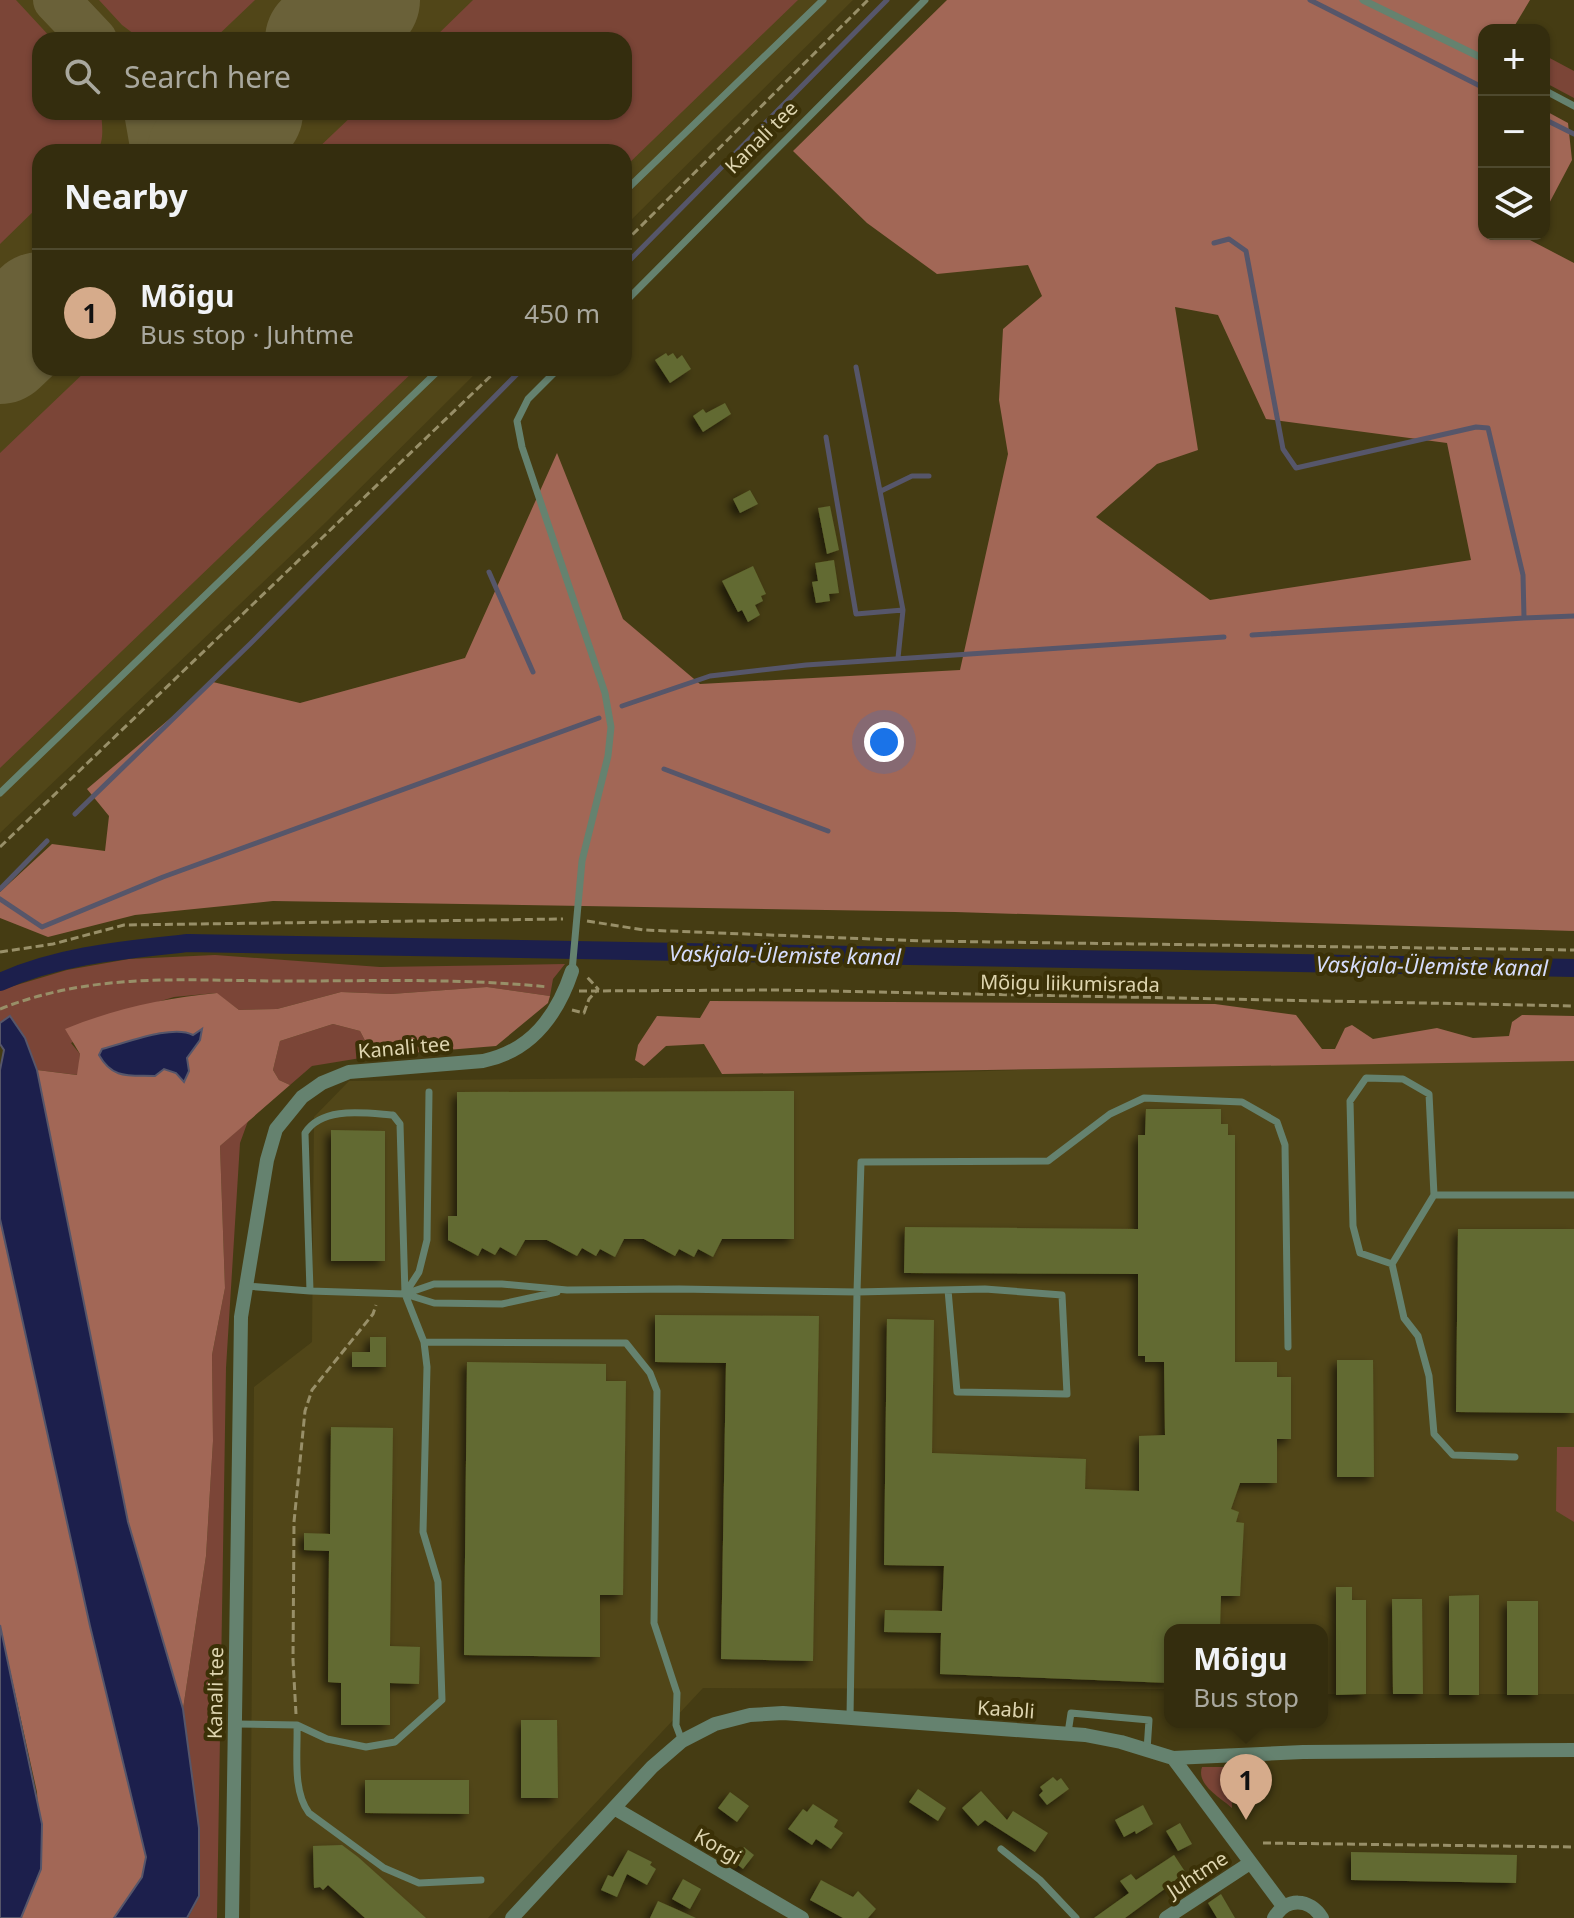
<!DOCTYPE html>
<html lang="en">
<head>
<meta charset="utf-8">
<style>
	body { margin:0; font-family:"Noto Sans",sans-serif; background:#3f391c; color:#f1f3f6 }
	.controls { position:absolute; right:24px; top:24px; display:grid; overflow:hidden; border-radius:16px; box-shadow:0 2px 6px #0004 }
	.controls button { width:72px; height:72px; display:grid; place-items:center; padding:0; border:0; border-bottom:2px solid #4e492e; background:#342d0e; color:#f1f3f6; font:40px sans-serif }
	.you { position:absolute; left:884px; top:742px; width:28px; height:28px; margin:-20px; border:6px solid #fff; border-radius:50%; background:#1a73e8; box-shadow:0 0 0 12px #1a73e833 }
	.badge { display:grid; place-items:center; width:52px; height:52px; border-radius:50%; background:#d6ab8b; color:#111; font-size:26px; font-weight:700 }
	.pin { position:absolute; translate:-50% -66px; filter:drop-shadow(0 2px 4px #0008) }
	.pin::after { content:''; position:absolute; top:42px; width:28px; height:24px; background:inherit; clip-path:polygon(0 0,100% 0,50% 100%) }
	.popup { position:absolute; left:1164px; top:1624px; width:164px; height:104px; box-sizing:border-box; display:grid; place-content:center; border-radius:16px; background:#342d0e; filter:drop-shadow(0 2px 6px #0005); font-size:26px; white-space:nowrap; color:#a9a89e }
	.popup b { font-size:30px; color:#f1f3f6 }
	.popup::after { content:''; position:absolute; left:50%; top:100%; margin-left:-16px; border:16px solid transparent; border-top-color:#342d0e }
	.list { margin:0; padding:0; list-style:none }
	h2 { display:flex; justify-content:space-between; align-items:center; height:104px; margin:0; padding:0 32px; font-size:34px }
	h2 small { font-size:26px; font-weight:400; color:#a9a89e }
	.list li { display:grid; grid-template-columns:52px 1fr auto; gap:24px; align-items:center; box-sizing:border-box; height:128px; padding:0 32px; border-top:2px solid #4e492e }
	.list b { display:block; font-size:30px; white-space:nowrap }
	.list p { margin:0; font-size:26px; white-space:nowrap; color:#a9a89e }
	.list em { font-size:26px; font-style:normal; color:#a9a89e }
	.icon { flex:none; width:44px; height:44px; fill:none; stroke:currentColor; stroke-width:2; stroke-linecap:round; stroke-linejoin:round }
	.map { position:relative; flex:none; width:1574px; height:1918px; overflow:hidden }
	.search { position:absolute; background:#342d0e; box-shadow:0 2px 6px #0004; left:32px; top:32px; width:600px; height:88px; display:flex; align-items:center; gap:20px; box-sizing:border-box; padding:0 28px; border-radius:24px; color:#a9a89e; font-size:30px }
	.panel { position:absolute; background:#342d0e; box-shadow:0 2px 6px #0004; left:32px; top:144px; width:600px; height:232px; border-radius:24px }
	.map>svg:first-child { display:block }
	.built { fill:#514618; fill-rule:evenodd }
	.green { fill:#7b4537 }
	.forest { fill:#a26756; fill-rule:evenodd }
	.water { fill:#1c1f4c; stroke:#56566a; stroke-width:2 }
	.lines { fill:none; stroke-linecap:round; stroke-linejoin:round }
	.stream { stroke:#56566a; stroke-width:5 }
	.canal { stroke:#1c1f4c; stroke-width:18 }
	.taxiway { stroke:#6a6139; stroke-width:46 }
	.runway { stroke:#6a6139; stroke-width:114 }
	.building { fill:#626a31; filter:url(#shadow) }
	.path { stroke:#988f68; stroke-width:3; stroke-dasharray:8 4; stroke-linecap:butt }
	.service { stroke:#65826f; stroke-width:7 }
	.minor { stroke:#65826f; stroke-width:14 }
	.labels { text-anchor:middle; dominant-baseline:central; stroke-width:8; stroke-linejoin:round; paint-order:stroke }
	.street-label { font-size:20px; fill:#ded5b0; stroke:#3b3107 }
	.water-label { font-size:22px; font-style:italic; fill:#d5dcfc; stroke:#3b3107 }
</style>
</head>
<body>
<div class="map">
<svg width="1574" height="1918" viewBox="0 0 1574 1918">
	<defs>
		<filter id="shadow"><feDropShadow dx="-4.5" dy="4.5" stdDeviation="4" flood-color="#0009"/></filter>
	</defs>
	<rect width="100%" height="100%" fill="#453c13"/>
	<path class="built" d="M0 0H853L624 227V152H40V368H481L324 524 0 833ZM40 40H624V112H40Z
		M1509 1054 1574 1055V1694H1322V1630H1170V1689L703 1688 488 1918H250L254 1387 312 1342 314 1117 349 1081 834 1076Z"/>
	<path class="green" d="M0 0H16L53 40H40V112H101C102 124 105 143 96 152H40V205L0 244Z
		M99 0H255L213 40H142L122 25Z
		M473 0H798L624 168V152H314L356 112H624V40H432Z
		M1544 55 1574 71V98L1544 82Z
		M89 368H417L0 768V453Z
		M215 955 380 967 565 964 553 979 550 996 487 987 391 994 341 992 277 1009 239 1010 216 993 174 997 151 1004 71 1043 80 1054 78 1075 37 1070 25 1038 10 1016 0 1023V990L67 970 129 959Z
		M333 1024 360 1031 373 1056 312 1066 290 1085 279 1080 273 1070 280 1041Z
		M248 1121 240 1143 226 1368 217 1918H188L199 1897 183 1709 206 1556 213 1441 212 1355 225 1288 220 1146Z
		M1557 1447H1574V1522L1556 1511Z
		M1202 1767H1225L1231 1772 1232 1808C1220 1797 1196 1785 1202 1767Z"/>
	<path class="forest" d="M947 0H1530L1512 30H1484V234H1533L1530 240 1574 263V931L955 912 273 901 135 915 48 937 0 918V892L52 844 105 851 109 816 87 789 213 682 300 703 465 658 557 453 623 619 700 684 960 670 1008 454 999 400 1003 329 1042 296 1028 265 937 274 867 223 793 151ZM1175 307 1218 315 1266 419 1447 443 1471 560 1210 600 1096 517 1157 464 1198 450Z
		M1544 110 1568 123 1572 160 1544 213Z
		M487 987 550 996 548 1003 496 1046 373 1056 360 1031 333 1024 280 1041 273 1070 279 1080 290 1085 220 1146 225 1288 212 1355 213 1441 206 1556 183 1709 128 1522 37 1070 77 1075 80 1054 65 1029C114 1009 164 998 217 993L239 1010 277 1009 341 992 391 994Z
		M710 1001 1215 1004 1296 1015 1322 1049H1335L1345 1028 1352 1025 1373 1039 1437 1028 1473 1038 1509 1036 1512 1022 1522 1015 1574 1016V1061L722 1074 704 1044 666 1046 644 1066 635 1060 638 1045 657 1016 700 1018Z
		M0 1219 90 1626 146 1857 142 1877 114 1918H21L41 1869 37 1792 0 1625Z"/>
	<path class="water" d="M10 1016 25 1038 37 1070 128 1522 183 1709 199 1828V1896L187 1918H114L142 1877 146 1857 90 1626 0 1219V1070L4 1050 0 1044V1023Z
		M202 1029 200 1040 187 1058 189 1071 184 1082 176 1073 164 1069 155 1076C130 1075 113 1080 99 1055L102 1049C126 1043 173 1024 193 1035Z
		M0 1625 42 1824 41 1869 21 1918H0Z"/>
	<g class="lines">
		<path class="stream" d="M1310 0 1484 88
			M1544 119 1574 134
			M1214 243 1229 239 1246 251 1283 449 1296 468 1476 427 1488 428 1523 575 1524 618 1574 616
			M624 266 887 0
			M856 367 903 610 898 658
			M826 437 856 614 903 610
			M881 491 912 476H929
			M489 572 533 672
			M1252 635 1524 618
			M622 706 710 676 806 665 1224 637
			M664 769 828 831
			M75 814 250 644 523 368
			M0 889 47 841
			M0 899 42 927 163 877 599 718"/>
		<path class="canal" d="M0 982C60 955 124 950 188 943L1574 968"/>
		<path class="taxiway" d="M56 0 94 40
			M147 112 154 152"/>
		<path class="runway" d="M322 40 363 0
			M204 152 246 112
			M0 347 40 309"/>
	</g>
	<path class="building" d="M666 353 668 356 673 353 677 359 682 355 691 369 670 383 655 360Z
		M725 403 731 414 703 432 693 416 703 409 706 413Z
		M750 490 758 504 740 513 733 499Z
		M830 506 839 550 827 554 818 508Z
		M834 560 839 593 829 594 830 601 816 603 812 582 818 581 815 563Z
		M753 566 766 594 761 596 763 601 755 605 760 615 748 622 742 610 738 612 722 581Z
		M794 1091V1239H722L713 1257 698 1249 694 1257 679 1249 675 1256 644 1239H624L615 1257 600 1249 596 1256 582 1248 577 1256 547 1240H525L516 1256 500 1247 495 1255 482 1248 478 1256 448 1240V1216H457V1092Z
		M1146 1109H1221V1124H1228V1135H1235V1362H1277V1377H1291V1439H1277V1483H1240L1231 1509 1239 1512 1236 1522 1244 1523 1240 1596H1221L1220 1630H1170V1683L940 1674 941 1633 884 1632 885 1610 942 1611 944 1566 884 1565 887 1319 934 1320 932 1453 1086 1459 1085 1489 1139 1491V1436L1165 1435 1164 1362H1145V1356H1138V1274L904 1273 905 1227 1138 1229V1135H1145Z
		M331 1130 385 1131V1261H331Z
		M1458 1229H1574V1413L1456 1412Z
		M655 1315 819 1316 813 1661 721 1659 726 1363 655 1362Z
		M370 1337H386V1367H352V1352H370Z
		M1337 1360H1373L1374 1477H1337Z
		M467 1362 606 1364V1381H626L623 1595H600V1657L464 1655Z
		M331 1427 393 1428 390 1646 420 1647 419 1684 390 1683V1725H341V1683L328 1682 329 1551 304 1550V1533L330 1534Z
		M1336 1587H1352V1600H1366V1694L1336 1695Z
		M1479 1595V1695H1449V1596Z
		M1392 1599H1422L1423 1694H1393Z
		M1507 1601H1538V1695H1507Z
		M521 1720H557L558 1798H521Z
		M1053 1777 1057 1781 1061 1778 1069 1789 1047 1805 1039 1795 1043 1791 1040 1787Z
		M365 1780H469V1814L365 1813Z
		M918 1789 946 1808 938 1821 909 1802Z
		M981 1791 1007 1820 1013 1811 1048 1833 1035 1852 985 1820 978 1826 962 1808Z
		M730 1792 749 1806 737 1822 718 1808Z
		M813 1804 838 1820 834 1827 843 1833 831 1849 816 1839 812 1845 788 1829 803 1809 807 1812Z
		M1143 1805 1153 1824 1136 1834 1135 1831 1124 1837 1115 1820Z
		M1180 1823 1192 1844 1178 1851 1166 1831Z
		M342 1845 358 1857 426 1918H365L328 1885 323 1890 320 1887 314 1888 313 1846Z
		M744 1847 754 1855 743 1869 733 1861Z
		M628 1850 652 1862 650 1865 656 1869 647 1885 627 1874 617 1897 601 1890 608 1875 613 1877Z
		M1351 1852 1517 1855 1516 1883 1351 1880Z
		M1174 1855 1188 1876 1166 1888 1125 1918H1094L1129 1893 1120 1881 1131 1874 1136 1880Z
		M683 1879 701 1889 690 1909 672 1899Z
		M821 1880 853 1897 858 1891 876 1909 868 1918H843L810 1900Z
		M1221 1894 1235 1918H1217L1208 1903Z
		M658 1901 696 1918H650Z"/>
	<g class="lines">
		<path class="path" d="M624 243 868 0
			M0 847 499 368
			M587 921 644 930 923 941 1574 950
			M0 952 53 944 124 925 563 919
			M579 991 775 990 1574 1006
			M0 1009C96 971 187 981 287 981 375 981 461 978 548 987
			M572 1010 584 1013 589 999 598 989 587 977
			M296 1714 293 1660 294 1522 305 1411 312 1390 373 1314 376 1305
			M1263 1843 1574 1847"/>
		<path class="service" d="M1363 0 1484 59
			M1544 90 1574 106
			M624 192 823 0
			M624 303 925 0
			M559 368 528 399 517 421 522 447 605 693 611 727 608 756 582 861 572 971
			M0 793 441 368
			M1434 1195 1392 1264 1404 1318 1418 1336 1429 1376 1434 1434 1453 1455 1515 1457
			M1392 1264 1360 1253 1353 1226 1350 1101 1366 1078 1403 1079 1429 1094 1434 1195H1574
			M310 1291 405 1294 434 1303 502 1304 557 1292
			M406 1292 419 1272 427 1240 429 1092
			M405 1294 434 1284H502L567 1290 679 1289 857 1292 861 1162 1048 1161 1110 1114 1144 1098 1242 1102 1277 1122 1285 1145 1288 1347
			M424 1342 626 1343 650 1373 657 1391 654 1623 677 1693 676 1725 682 1741
			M850 1717 857 1292 985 1289 1062 1295 1067 1394 957 1392 948 1290
			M235 1724 297 1725 327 1739 366 1747 395 1742 442 1700 438 1582 423 1532 427 1367 424 1342 405 1294 400 1124 393 1115C364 1113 322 1106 305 1133L310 1291 246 1286
			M297 1725C298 1753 292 1790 309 1813L384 1868 419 1883 481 1880
			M1068 1733 1071 1713 1149 1720 1147 1750
			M1001 1849 1040 1880 1076 1918"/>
		<path class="minor" d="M1173 1758 1283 1906
			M614 1808 802 1918
			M232 1918 241 1317 267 1160 276 1129 302 1097 322 1083 349 1072 483 1061C531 1051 557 1016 572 971
			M512 1918 652 1767 682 1741 715 1724 750 1715 783 1713 1085 1735 1121 1742 1173 1758 1303 1752 1574 1750
			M1166 1918 1250 1863
			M1274 1918C1286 1897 1310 1898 1322 1918"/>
	</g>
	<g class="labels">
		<g class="street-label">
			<text transform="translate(761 137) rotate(-45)">Kanali tee</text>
			<text transform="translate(1070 983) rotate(1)">Mõigu liikumisrada</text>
			<text transform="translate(404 1047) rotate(-5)">Kanali tee</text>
			<text transform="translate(215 1693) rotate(-89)">Kanali tee</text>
			<text transform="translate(1006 1709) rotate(4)">Kaabli</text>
			<text transform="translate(718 1846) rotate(30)">Korgi</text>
			<text transform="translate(1197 1874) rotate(-33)">Juhtme</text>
		</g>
		<g class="water-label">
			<text transform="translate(785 954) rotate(1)">Vaskjala-Ülemiste kanal</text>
			<text transform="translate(1432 965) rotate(1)">Vaskjala-Ülemiste kanal</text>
		</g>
	</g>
</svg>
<div class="controls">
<button>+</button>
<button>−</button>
<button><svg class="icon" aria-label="layers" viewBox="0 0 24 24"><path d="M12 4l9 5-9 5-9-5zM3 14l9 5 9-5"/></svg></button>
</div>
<div class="you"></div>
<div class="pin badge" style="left:1246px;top:1820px">1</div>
<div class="popup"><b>Mõigu</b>Bus stop</div>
<div class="search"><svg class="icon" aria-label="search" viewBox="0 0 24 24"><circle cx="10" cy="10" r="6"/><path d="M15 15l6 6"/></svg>Search here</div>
<section class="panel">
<h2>Nearby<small></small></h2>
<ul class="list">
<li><span class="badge">1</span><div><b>Mõigu</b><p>Bus stop · Juhtme</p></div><em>450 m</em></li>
</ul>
</section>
</div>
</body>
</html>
